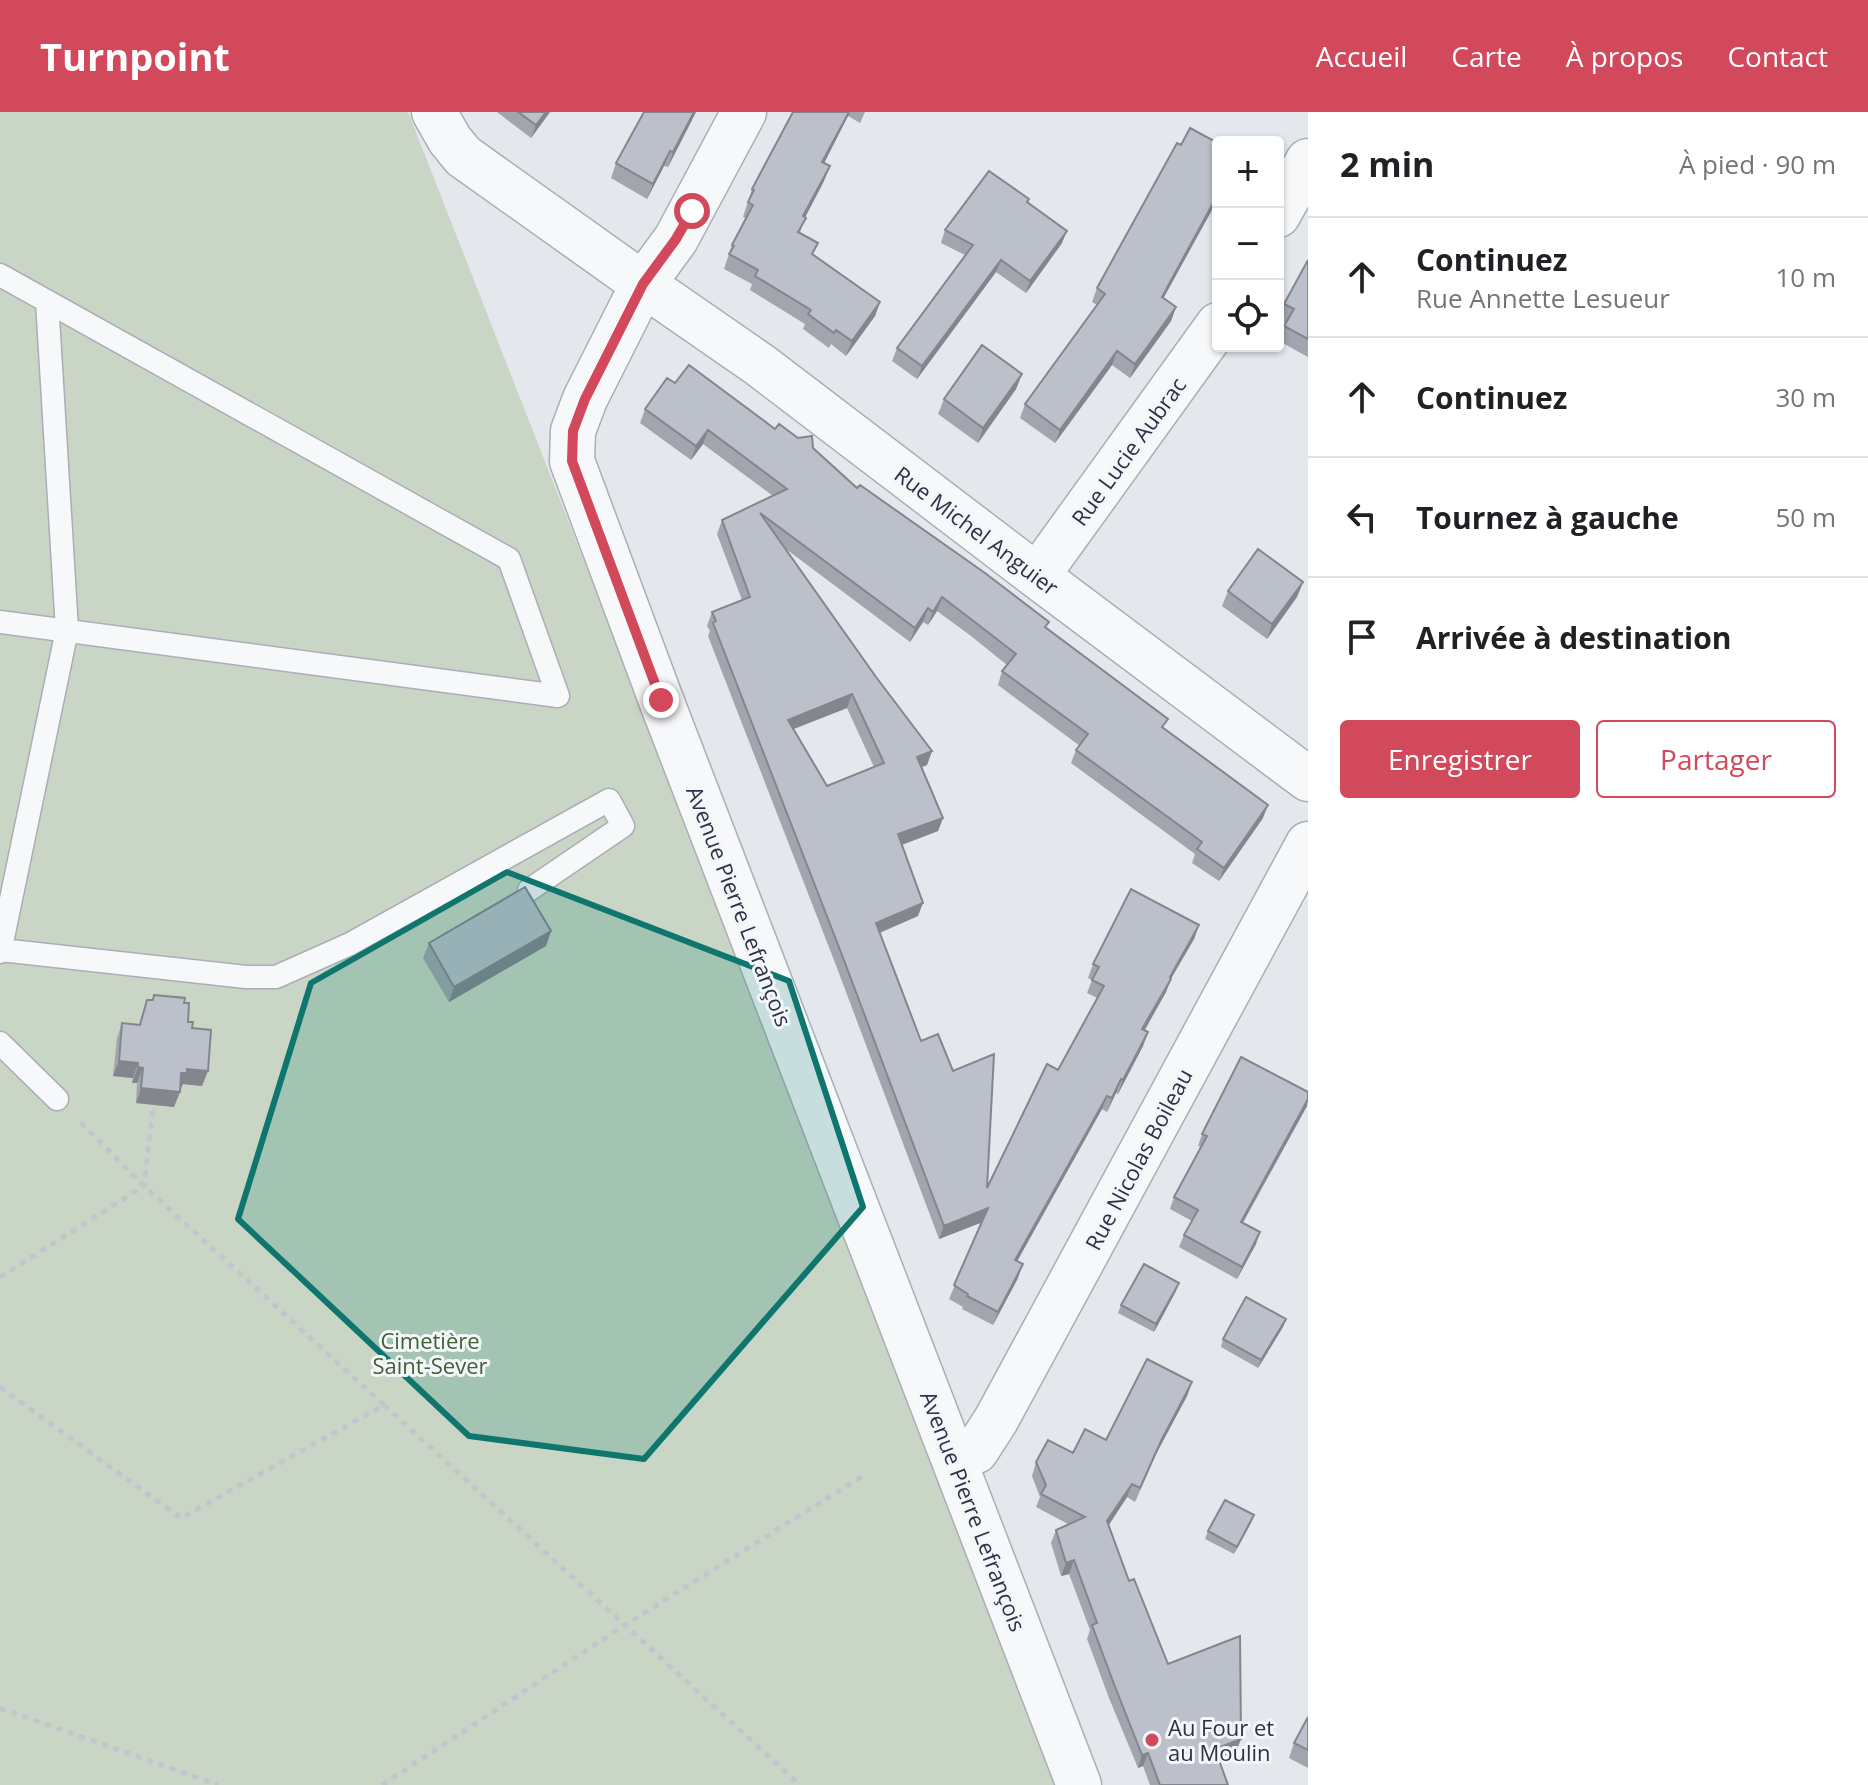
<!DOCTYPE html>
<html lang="fr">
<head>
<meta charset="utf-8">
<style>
	body { margin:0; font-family:"Open Sans",sans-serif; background:#f6f6f6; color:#202124 }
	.controls { position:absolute; right:24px; top:24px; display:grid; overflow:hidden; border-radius:8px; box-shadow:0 2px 6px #0004 }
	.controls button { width:72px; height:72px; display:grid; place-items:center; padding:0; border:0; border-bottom:2px solid #e0e0e0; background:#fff; color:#202124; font:40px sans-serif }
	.stop { position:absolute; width:24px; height:24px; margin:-18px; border:6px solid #d1495b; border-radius:50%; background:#fff }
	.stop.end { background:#d1495b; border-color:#fff; box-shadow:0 2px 8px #0008 }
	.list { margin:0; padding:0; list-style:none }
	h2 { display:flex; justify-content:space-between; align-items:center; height:104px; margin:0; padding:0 32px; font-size:34px }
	h2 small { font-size:26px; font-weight:400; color:#757577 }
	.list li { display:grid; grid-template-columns:52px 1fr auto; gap:24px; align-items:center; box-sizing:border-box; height:120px; padding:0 32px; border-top:2px solid #e0e0e0 }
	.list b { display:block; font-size:30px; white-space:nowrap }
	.list p { margin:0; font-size:26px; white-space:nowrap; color:#757577 }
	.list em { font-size:26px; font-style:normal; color:#757577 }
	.actions { display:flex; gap:16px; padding:24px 32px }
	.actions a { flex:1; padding:18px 0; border:2px solid #d1495b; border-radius:8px; text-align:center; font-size:28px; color:#d1495b }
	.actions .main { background:#d1495b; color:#fff }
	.icon { flex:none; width:44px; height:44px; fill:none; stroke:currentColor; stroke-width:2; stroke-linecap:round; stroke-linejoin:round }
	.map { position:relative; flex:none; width:1308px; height:1673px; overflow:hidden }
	header { display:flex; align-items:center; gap:48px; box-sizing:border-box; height:112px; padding:0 40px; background:#d1495b; color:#fff }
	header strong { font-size:38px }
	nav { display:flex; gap:44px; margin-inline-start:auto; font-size:28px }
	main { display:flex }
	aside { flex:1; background:#fff }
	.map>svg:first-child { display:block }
	.green { fill:#c9d6c5 }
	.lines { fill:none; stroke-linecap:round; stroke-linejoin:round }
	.service-casing { stroke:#a9aeb7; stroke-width:25 }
	.minor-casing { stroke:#a9aeb7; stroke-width:47 }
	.tertiary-casing { stroke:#a9aeb7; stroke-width:47 }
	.path { stroke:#c2c5cb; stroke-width:5; stroke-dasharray:6 6; stroke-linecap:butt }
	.service { stroke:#f7f8fa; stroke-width:22 }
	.minor { stroke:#f7f8fa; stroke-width:44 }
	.tertiary { stroke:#f7f8fa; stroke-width:44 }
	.wall { fill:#a1a5ae; fill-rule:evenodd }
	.shaded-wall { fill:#83868d }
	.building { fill:#bbc0ca; stroke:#83868d; stroke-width:2; fill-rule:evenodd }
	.route { stroke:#d1495b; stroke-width:10 }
	.marked { fill:#0f766e; fill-opacity:0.2; stroke:#0f766e; stroke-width:6; stroke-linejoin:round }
	.poi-dot { fill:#d1495b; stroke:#f4f6f9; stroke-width:3 }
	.labels { text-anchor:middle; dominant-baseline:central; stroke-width:6; stroke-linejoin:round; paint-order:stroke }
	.street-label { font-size:22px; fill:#2b3445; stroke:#f4f6f9 }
	.park-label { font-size:22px; fill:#3f6138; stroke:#f4f6f9 }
	.poi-label { font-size:22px; fill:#2b3445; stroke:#f4f6f9; text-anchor:start }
</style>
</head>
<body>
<header>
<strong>Turnpoint</strong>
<nav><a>Accueil</a><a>Carte</a><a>À propos</a><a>Contact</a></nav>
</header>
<main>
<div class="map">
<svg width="1308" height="1673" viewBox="0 0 1308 1673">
	<rect width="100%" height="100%" fill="#e4e7ec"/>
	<path class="green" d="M0 0H408L593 472 1057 1673H0Z"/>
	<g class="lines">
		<defs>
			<path id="service" d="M0 163 509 447 558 584 0 510
				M1 838 246 865H276L350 832 609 688 623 714 529 778
				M0 840 67 518 47 189
				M0 931 57 987"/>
			<path id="minor" d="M744 0 676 127 643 172 760 253 1037 464 1308 667
				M1278 103 1308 49
				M1037 464 1218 213
				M954 1346 976 1339 996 1308 1308 732"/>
			<path id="tertiary" d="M434 0 450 28 463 44 643 172 585 287 573 319 572 349 661 588 1079 1673"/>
		</defs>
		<use href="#service" class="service-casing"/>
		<use href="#minor" class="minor-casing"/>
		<use href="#tertiary" class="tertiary-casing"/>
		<path class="path" d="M0 1165 144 1074 153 997
			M0 1275 181 1406 384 1293 144 1074 77 1007
			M384 1293 800 1673
			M0 1596 218 1673
			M382 1673 625 1513 866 1362"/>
		<use href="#service" class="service"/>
		<use href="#minor" class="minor"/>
		<use href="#tertiary" class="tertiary"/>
	</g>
	<path class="wall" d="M497 0H550L531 26Z
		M696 0 668 55 664 54 647 87 611 66 616 51Z
		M793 0H865L860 11 848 4 824 51V69L805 105 800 121 814 143 880 190 875 204 846 244 831 232 829 236 803 217 805 212 750 178 752 172 724 157 732 133 746 106 743 105 752 77Z
		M1181 33 1218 87 1163 186 1176 195 1171 209 1130 266 1112 253 1055 331 1020 306 1025 292 1097 193 1092 190 1097 176Z
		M1029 87 1028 91 1062 131 1026 181 996 160 917 267 892 249 897 236 965 143 941 131 945 118Z
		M1308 148V245L1279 229 1286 211 1279 207 1284 192Z
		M1022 262 1016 277 978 331 938 302 944 287Z
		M675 271 775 317 813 336 857 376 1046 516 1164 616 1263 706 1219 769 1192 751 1195 742 1071 651 1076 638 1080 634 998 573 1002 559 1007 553 971 524 937 499 928 513 923 510 910 530 786 437 876 565 932 639 927 653 922 655 943 706 938 719 902 733 918 804 880 821 921 929 987 1076 1058 958 1097 886 1087 881 1092 868 1088 866 1093 852 1199 813 1194 827 1171 867 1166 880 1145 918 1148 920 1143 934 1118 982 1116 981 1107 1000 1102 997 1017 1149 1018 1166 993 1213 962 1197 963 1195 949 1187 982 1110 939 1127 837 856 708 524 710 519 707 514 712 500 742 488 717 422 722 408 773 384 703 332 691 348 640 311 645 297ZM847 596 874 655 827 674 794 617Z
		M1303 470 1297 485 1267 527 1222 494 1228 479Z
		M551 819 546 834 449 890 423 846 429 831Z
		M154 883 184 891 188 910 192 916 202 974 183 972 181 976H180L174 995 136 991 137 971H132L133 966 113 964 117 926 122 911 139 912 147 888H152Z
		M1307 994 1243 1111 1256 1132 1237 1167 1179 1135 1184 1123 1192 1109 1170 1097 1174 1085 1201 1035 1198 1034 1202 1022Z
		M1176 1179 1154 1220 1118 1201 1121 1193Z
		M1286 1207 1283 1215 1258 1256 1221 1235 1223 1227Z
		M1192 1270 1187 1284 1156 1342 1135 1390 1127 1385 1109 1413 1129 1469 1168 1552 1236 1640 1219 1647 1228 1673H1150L1143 1654 1138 1656 1109 1586 1087 1527 1090 1518 1069 1462 1061 1464 1051 1431 1056 1418 1068 1412 1036 1395 1040 1385 1032 1364 1036 1350 1073 1341 1106 1328Z
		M1254 1403 1234 1442 1205 1427 1208 1419Z
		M1308 1605V1656L1289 1646 1294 1631Z"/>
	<path class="shaded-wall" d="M546 0H550L531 26 536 13Z
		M694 0H696L668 55 673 40Z
		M849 0H850L848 4 817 65 822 50Z
		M670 39 664 54 647 87 653 72Z
		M830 54 824 69 798 119 803 104Z
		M1218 82V87L1157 198 1162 185Z
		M1067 119 1062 131 1026 181 1030 169Z
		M1001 148 996 160 917 267 922 254Z
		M880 190 875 204 846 244 852 229Z
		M1176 195 1171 209 1130 266 1135 252Z
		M1117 239 1112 253 1055 331 1060 318Z
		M1022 262 1016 277 978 331 983 316Z
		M708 318 703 332 691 348 696 334Z
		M1303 470 1297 485 1267 527 1272 512Z
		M942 485 937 499 928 513 933 500Z
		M928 496 923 510 910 530 915 516Z
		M852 582 847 596 783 621 788 608Z
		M932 639 927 653 912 659 917 645Z
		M1268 693 1263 706 1219 769 1224 756Z
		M943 706 938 719 893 736 898 722Z
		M923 791 918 804 871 824 876 811Z
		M1199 813 1194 827 1170 868 1171 867 1166 880 1137 931 1142 917Z
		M551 819 546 834 449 890 454 875Z
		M1148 920 1143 934 1118 982 1123 968Z
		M119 949 138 951 133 966 113 964Z
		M138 955 143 956 137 971H132Z
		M187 957 208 959 202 974 183 972 181 976H176L181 961Z
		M1121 967 1116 981 1107 1000 1112 986Z
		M141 976 180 980 174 995 136 991Z
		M1107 984 1102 997 1010 1162 1015 1148Z
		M1308 987 1307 994 1236 1122 1241 1110Z
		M988 1096 983 1110 939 1127 944 1114Z
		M1260 1120 1256 1132 1237 1167 1242 1155Z
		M1023 1152 1018 1166 993 1213 998 1200Z
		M1179 1171 1176 1179 1154 1220 1156 1212Z
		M1286 1207 1283 1215 1258 1256 1261 1248Z
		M1192 1270 1187 1284 1156 1342 1135 1390 1161 1329Z
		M1132 1372 1127 1385 1102 1423 1107 1409Z
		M1254 1403 1251 1411 1234 1442 1237 1435Z
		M1074 1448 1069 1462 1061 1464 1066 1451Z
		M1241 1627 1236 1640 1210 1650 1215 1637Z
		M1148 1641 1143 1654 1138 1656 1142 1643Z"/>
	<path class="building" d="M518 0H546L536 13Z
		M644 0H694L673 40 670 39 653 72 616 51Z
		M793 0H849L822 50 830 54 803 104 806 106 798 120 818 131 812 142 880 190 852 229 836 218 834 221 808 202 811 198 755 164 758 158 729 142 734 134 732 133 753 93 748 90 754 78 752 77Z
		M1190 16 1218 31V82L1162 185 1176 195 1135 252 1117 239 1060 318 1025 292 1105 182 1097 176 1177 31 1181 33Z
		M989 59 1029 87 1027 90 1067 119 1030 169 1001 148 922 254 897 236 973 133 945 118Z
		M1308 148V227L1284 214 1294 197 1284 192Z
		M982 233 1022 262 983 316 944 287Z
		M689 253 775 317 779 312 798 326 812 324 813 336 857 376 860 373 985 461 1049 510 1045 515 1168 607 1162 615 1268 693 1224 756 1197 737 1202 730 1076 638 1088 622 1002 559 1016 542 976 511 942 485 933 500 928 496 915 516 760 401 876 565 932 639 917 645 943 706 898 722 923 791 876 811 921 929 938 922 953 959 994 942 987 1076 1047 952 1058 958 1104 874 1092 868 1099 855 1093 852 1131 777 1199 813 1170 865 1171 867 1142 917 1148 920 1123 968 1121 967 1112 986 1107 984 1015 1148 1023 1152 998 1200 967 1184 968 1182 954 1173 988 1096 944 1114 842 843 713 511 716 509 712 500 750 485 722 408 787 377 708 318 696 334 645 297 667 266 675 271ZM852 582 884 651 827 674 788 608Z
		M1258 437 1303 470 1272 512 1228 479Z
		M525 775 551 819 454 875 429 831Z
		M154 883 185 886 184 891H189L188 910H193L192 916 211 918 208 959 187 957V961H181L180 980 141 976 143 956 138 955V951L119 949 122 911 140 913 147 888H153Z
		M1241 945 1308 980V987L1241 1110 1260 1120 1242 1155 1184 1123 1198 1098 1174 1085 1207 1024 1202 1022Z
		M1144 1152 1179 1171 1156 1212 1121 1193Z
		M1246 1185 1286 1207 1261 1248 1223 1227Z
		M1147 1247 1192 1270 1161 1329 1140 1376 1132 1372 1107 1409 1129 1469 1134 1467 1168 1552 1240 1524 1241 1627 1215 1637 1228 1673H1160L1148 1641 1142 1643 1114 1572 1092 1513 1097 1511 1074 1448 1066 1451 1056 1418 1085 1405 1041 1382 1046 1373 1036 1350 1048 1328 1073 1341 1085 1317 1106 1328Z
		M1225 1388 1254 1403 1237 1435 1208 1419Z
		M1308 1605V1638L1294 1631Z"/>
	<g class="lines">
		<path class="route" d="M661 588 572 349 573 319 585 287 643 172 676 127 692 99"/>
	</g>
	<path class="marked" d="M507 760 789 869 863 1095 644 1347 469 1324 238 1107 311 871Z"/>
	<circle class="poi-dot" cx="1152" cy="1628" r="8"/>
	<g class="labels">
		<g class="street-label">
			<text transform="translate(1128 339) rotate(-54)">Rue Lucie Aubrac</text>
			<text transform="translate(977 418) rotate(37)">Rue Michel Anguier</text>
			<text transform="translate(740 794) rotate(69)">Avenue Pierre Lefrançois</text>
			<text transform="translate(1138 1047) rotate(-62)">Rue Nicolas Boileau</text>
			<text transform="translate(974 1399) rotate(69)">Avenue Pierre Lefrançois</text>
		</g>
		<g class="park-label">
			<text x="430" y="1228">Cimetière<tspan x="430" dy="25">Saint-Sever</tspan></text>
		</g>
		<g class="poi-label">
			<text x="1168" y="1615">Au Four et<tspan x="1168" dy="25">au Moulin</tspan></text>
		</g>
	</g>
</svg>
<div class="controls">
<button>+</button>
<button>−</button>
<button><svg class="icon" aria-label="locate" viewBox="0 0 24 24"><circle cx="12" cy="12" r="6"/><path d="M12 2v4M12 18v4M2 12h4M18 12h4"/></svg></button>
</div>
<div class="stop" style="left:692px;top:99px"></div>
<div class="stop end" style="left:661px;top:588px"></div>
</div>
<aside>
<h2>2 min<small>À pied · 90 m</small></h2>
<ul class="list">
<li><svg class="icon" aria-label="ahead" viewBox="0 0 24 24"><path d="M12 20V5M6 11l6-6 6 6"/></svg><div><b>Continuez</b><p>Rue Annette Lesueur</p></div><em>10 m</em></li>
<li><svg class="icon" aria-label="ahead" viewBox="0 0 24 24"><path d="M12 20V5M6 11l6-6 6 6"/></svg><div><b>Continuez</b></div><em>30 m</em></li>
<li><svg class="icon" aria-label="left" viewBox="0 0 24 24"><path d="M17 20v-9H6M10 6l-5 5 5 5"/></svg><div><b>Tournez à gauche</b></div><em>50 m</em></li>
<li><svg class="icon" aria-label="arrive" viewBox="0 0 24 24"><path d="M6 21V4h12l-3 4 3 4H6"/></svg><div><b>Arrivée à destination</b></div></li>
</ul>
<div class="actions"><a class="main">Enregistrer</a><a>Partager</a></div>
</aside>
</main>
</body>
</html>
